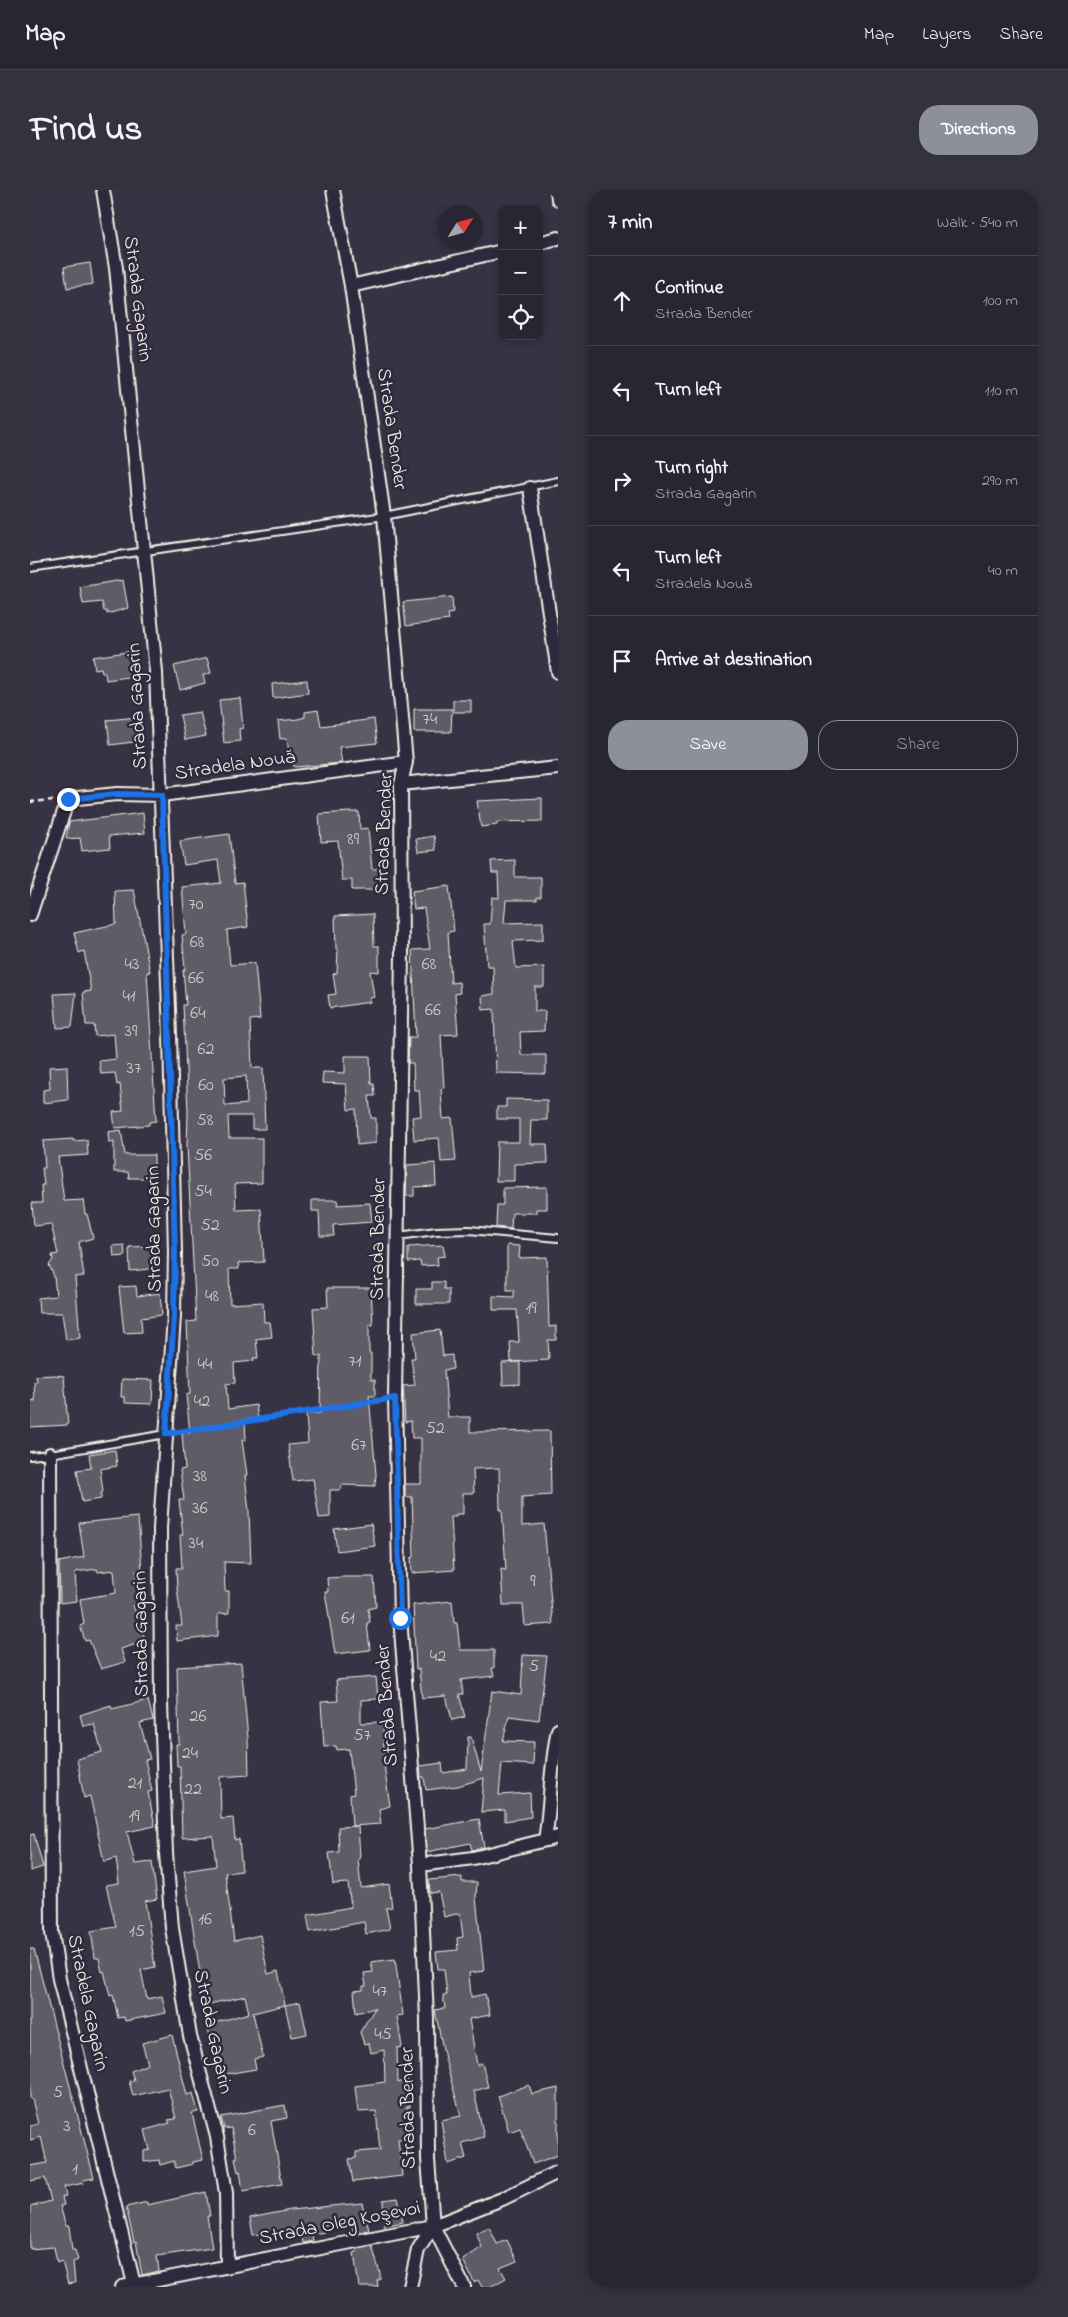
<!DOCTYPE html>
<html lang="en">
<head>
<meta charset="utf-8">
<style>
	body { margin:0; font-family:"Indie Flower",sans-serif; background:#35323f; color:#f1f3f6 }
	.controls { position:absolute; right:15px; top:15px; display:grid; overflow:hidden; border-radius:10px; box-shadow:0 2px 8px #0003 }
	.controls button { width:45px; height:45px; display:grid; place-items:center; padding:0; border:0; border-bottom:1px solid #45434e; background:#292633; color:#f1f3f6; font:25px sans-serif }
	.compass { position:absolute; left:408px; top:15px; width:45px; height:45px; border-radius:50%; background:#292633; box-shadow:0 2px 8px #0003; rotate:53deg }
	.stop { position:absolute; width:15px; height:15px; margin:-11px; border:4px solid #1a73e8; border-radius:50%; background:#fff }
	.stop.end { background:#1a73e8; border-color:#fff; box-shadow:0 1px 5px #0008 }
	.list { margin:0; padding:0; list-style:none }
	h2 { display:flex; justify-content:space-between; align-items:center; height:65px; margin:0; padding:0 20px; font-size:21px }
	h2 small { font-size:16px; font-weight:400; color:#a5a5ac }
	.list li { display:grid; grid-template-columns:32px 1fr auto; gap:15px; align-items:center; box-sizing:border-box; height:90px; padding:0 20px; border-top:1px solid #45434e }
	.list b { display:block; font-size:19px; white-space:nowrap }
	.list p { margin:0; font-size:16px; white-space:nowrap; color:#a5a5ac }
	.list em { font-size:16px; font-style:normal; color:#a5a5ac }
	.actions { display:flex; gap:10px; padding:15px 20px }
	.actions a { flex:1; padding:11px 0; border:1px solid #8c9099; border-radius:20px; text-align:center; font-size:18px; color:#8c9099 }
	.actions .main { background:#8c9099; color:#fff }
	.icon { flex:none; width:28px; height:28px; fill:none; stroke:currentColor; stroke-width:2; stroke-linecap:round; stroke-linejoin:round }
	.map { position:relative; flex:none; width:528px; height:2097px; overflow:hidden; border-radius:20px }
	header { display:flex; align-items:center; gap:30px; box-sizing:border-box; height:70px; padding:0 25px; background:#292633; border-bottom:1px solid #45434e }
	header strong { font-size:24px }
	nav { display:flex; gap:28px; margin-inline-start:auto; font-size:18px }
	.intro { display:flex; align-items:center; justify-content:space-between; box-sizing:border-box; height:120px; padding:0 30px }
	h1 { margin:0; font-size:35px }
	.button { padding:12px 22px; border-radius:20px; background:#8c9099; color:#fff; font-size:18px; font-weight:700 }
	main { display:flex; gap:30px; padding:0 30px }
	aside { flex:1; background:#292633; border-radius:20px; box-shadow:0 2px 8px #0003 }
	.map>svg:first-child { display:block }
	.building { fill:#5f5c67; stroke:#f4f1e8; fill-rule:evenodd }
	.lines { fill:none; stroke-linecap:round; stroke-linejoin:round }
	.service-casing { stroke:#f4f1e8; stroke-width:10 }
	.minor-casing { stroke:#f4f1e8; stroke-width:16 }
	.path { stroke:#f4f1e8; stroke-width:2.5; stroke-dasharray:5 4; stroke-linecap:butt }
	.service { stroke:#2f2a3d; stroke-width:6 }
	.minor { stroke:#2f2a3d; stroke-width:12 }
	.route { stroke:#1a73e8; stroke-width:6 }
	.labels { text-anchor:middle; dominant-baseline:central; stroke-width:5; stroke-linejoin:round; paint-order:stroke }
	.number-label { font-size:18px; fill:#cfccc8 }
	.street-label { font-size:20px; fill:#f4f1e8; stroke:#2f2a3d }
</style>
</head>
<body>
<header>
<strong>Map</strong>
<nav><a>Map</a><a>Layers</a><a>Share</a></nav>
</header>
<div class="intro"><h1>Find us</h1><a class="button">Directions</a></div>
<main>
<div class="map">
<svg width="528" height="2097" viewBox="0 0 528 2097">
	<rect width="100%" height="100%" fill="#373244"/>
	<filter id="ink" filterUnits="userSpaceOnUse"><feTurbulence type="fractalNoise" baseFrequency=".02" numOctaves="2"/><feDisplacementMap in="SourceGraphic" scale="10" xChannelSelector="R" yChannelSelector="G"/><feConvolveMatrix kernelMatrix="1 2 1 2 8 2 1 2 1" color-interpolation-filters="sRGB"/></filter>
	<g filter="url(#ink)">
		<path class="building" d="M60 73 63 94 37 98 34 77Z
			M93 390 98 418 77 424V421H74L72 412 53 414 50 397Z
			M422 407 423 423 418 424 419 430 376 436 373 412Z
			M103 461 106 486 76 490 75 482H72L71 478 65 479 63 467Z
			M177 468 181 483 173 485 175 493 150 500 144 476Z
			M277 490 278 503 243 508 242 494Z
			M210 508 213 538 209 539 210 551 194 553 189 510Z
			M423 510H441V522H423Z
			M384 519H422L421 542H384Z
			M288 520 291 536 344 529 347 553 309 557 312 573 264 577 263 571H260L257 548 250 549 248 531 268 529 275 527V522Z
			M170 522 176 546 155 550 150 525Z
			M108 527 111 551 80 555 77 530Z
			M512 608V631L467 632V635L451 637 447 611Z
			M320 622H329L330 639 338 638 342 679H351V700H322V690H312L308 651 291 652 289 624Z
			M113 623 115 643 79 646 80 658 52 661 50 648 36 649 39 632Z
			M199 644 205 693 213 692 218 737 197 740 200 775 225 773 230 829 220 830 222 878H233L235 939H222V926H198L199 948H232V993L205 994 206 1020 231 1019 234 1072 208 1073 209 1079H199L200 1114 233 1112 234 1132H240L242 1147 226 1149 228 1168H223L224 1171 204 1173 205 1193 196 1194 198 1219 226 1215 228 1228 215 1230 216 1250H212L217 1285H215L219 1322 221 1373 194 1372 195 1401H199V1423L188 1424V1446L147 1451 146 1436H152L147 1398 146 1378H152L150 1345H153L149 1310H154L150 1280 155 1279 152 1244 160 1243 156 1205 160 1204 157 1132 166 1131 157 956 158 922 153 815H156L153 780H155L152 745 156 744 152 697 191 693 188 670 154 675 150 651ZM216 886 217 914 195 916 194 888Z
			M404 646 406 660 388 662 386 649Z
			M485 670V687H511V707H507V710H476L474 733 513 732V750L483 751 486 778 514 777V797H505V821H515L514 841 490 842 491 865H516V884L466 883 464 819 453 820 452 806 464 804 463 776H457L454 734H460L462 707 469 708 468 683H462L461 671Z
			M419 696 424 741 418 742 421 793 429 792 430 803 425 804 428 844 411 845 414 898 411 899 413 929 422 928 426 971 411 972 409 948 384 950 382 927 391 926 389 900H384L383 873H378L379 847H386L382 760 400 759 394 718 384 719 382 701Z
			M104 700 120 782H117L126 931 119 932V935L85 938 83 922 93 921 90 894 87 895 85 883 71 884 69 871 86 869 84 844 65 846 64 835H56L53 802 61 801 54 761 49 763 44 743 86 734 85 701Z
			M343 724 344 756H349V782L340 781 344 807 340 808V812L300 818 298 805 306 804 303 784 307 783 308 759H306L305 726Z
			M46 803 42 837 27 838 24 804Z
			M315 866H340L341 894H344L345 906H339L341 928H346V953L327 955 326 919 318 920 316 894 292 893 293 882 315 883Z
			M37 876 38 910 13 913V900L20 899 19 877Z
			M476 909 517 910V930H501L500 954H517L518 973 484 974V991H466L467 952H489V929H467V917H476Z
			M91 940 95 965H124V985H116V988H99L98 982H84V952L79 953 78 942Z
			M43 949V951L57 950 58 965 28 967 34 1011 53 1010 55 1024H57L63 1048 49 1052 54 1086 45 1087 50 1148 36 1150 32 1123H9L8 1108 26 1106 24 1086 19 1075 23 1070 22 1065 28 1064 21 1034 4 1036 2 1013H12L11 995H14L12 978H15L13 951Z
			M405 973 406 996 384 997V1006H376L377 975Z
			M517 997V1019H506V1023H482L481 1039 466 1037 467 1015H473V998Z
			M282 1010H308L307 1015 340 1013 342 1032 303 1035 304 1046H290L289 1021H282Z
			M94 1055 95 1066 84 1067 83 1056Z
			M413 1055 415 1066 407 1067 408 1075 391 1076 390 1071 378 1072V1057Z
			M477 1055 490 1056 489 1068 517 1067 519 1137 526 1136V1150H518L519 1170 481 1172 480 1152H489L487 1120H463V1106L484 1107V1100H477Z
			M128 1056V1078L100 1081 99 1057Z
			M402 1092H414V1099H419V1114H386V1099H402Z
			M106 1096 107 1106 130 1103 132 1125 111 1128 112 1142 94 1143 89 1097Z
			M297 1098H341L343 1135H339V1163H341V1190H345V1206H339L346 1284 345 1296 312 1295 311 1300H300V1327L289 1328 283 1289 263 1291 258 1255 278 1253 276 1224 290 1223 291 1166H286L283 1118 298 1117Z
			M410 1140 413 1166 422 1165 423 1179 414 1180 418 1227H440V1242L520 1241 521 1305 492 1307V1336L514 1334 523 1434 495 1436 493 1415H473L471 1379 476 1380 472 1319 470 1320 469 1278 443 1279 444 1303H433V1324H426V1327H421L424 1380 382 1383 381 1368 384 1367 382 1307H375V1294H391V1248H382L381 1231 375 1232 373 1196 385 1195 381 1168H385L383 1143Z
			M490 1172V1194L473 1195 472 1173Z
			M25 1185 34 1186 38 1235 0 1237V1210L5 1211 4 1192 7 1191 6 1186Z
			M92 1189 123 1190 122 1214 95 1213V1207H91Z
			M85 1260 87 1276 70 1279 73 1302 71 1303V1309L52 1312 47 1280 61 1278 59 1264Z
			M108 1327 112 1381H106L112 1413 103 1415 116 1451 91 1459 95 1472 71 1479 59 1450 55 1451 50 1436 54 1434 50 1409 86 1403 84 1380 68 1382 67 1379 45 1382 47 1411 30 1413 29 1372 54 1367 49 1333Z
			M341 1334 345 1356 307 1361 304 1339Z
			M314 1387H344L346 1417 338 1419 340 1432 337 1433 340 1460 305 1464 295 1402H298L297 1388Z
			M422 1411 424 1433H427L430 1460H464V1478H462L464 1486 431 1490 433 1504H429L435 1527 422 1530 416 1506 392 1508 389 1479H386L383 1415Z
			M493 1465 517 1466 509 1530 479 1526 473 1551 504 1552 503 1575 472 1573 469 1605 500 1603 501 1627 475 1631V1620L451 1622 454 1588 428 1596 396 1600 394 1587H391L390 1576 412 1573 413 1583 437 1579 438 1547H441L451 1582 462 1501 491 1505Z
			M211 1473 218 1548 219 1585 190 1587 191 1629 203 1628 205 1650 209 1649 212 1681 195 1683 204 1751 230 1745 238 1784 248 1781 255 1815 270 1812 277 1844 262 1847 255 1815 223 1823 233 1867 224 1869 226 1879 190 1885 177 1835 219 1823 215 1806 175 1815 154 1681 186 1676 183 1646 152 1648 150 1576H147L146 1554H149L147 1477Z
			M346 1487 348 1509 331 1510V1533L353 1532 355 1582 360 1616 349 1619 351 1634 322 1636 320 1605 324 1604 319 1559 307 1560 306 1556 294 1557 291 1512 308 1511 306 1490Z
			M118 1510 123 1530 110 1533 120 1569 115 1570 122 1601 118 1602 125 1636 97 1642 105 1674 122 1672 127 1709 115 1711 125 1777 111 1780 117 1809 132 1806 136 1823 95 1831 94 1827 88 1828 83 1805 80 1806 74 1781 72 1782 69 1768H65L61 1741 86 1737 76 1695 89 1693 86 1668 74 1672 60 1606 54 1608 47 1569 72 1562 64 1534 53 1536 50 1525 81 1515 82 1519Z
			M449 1629 454 1657 442 1660 440 1653 397 1662 395 1639Z
			M328 1636 330 1667 328 1670 331 1698 359 1694 362 1717 356 1718 360 1739 336 1744 334 1732 280 1742 277 1725 321 1717 318 1693 303 1694 299 1663 309 1662 308 1637Z
			M4 1644 13 1677 0 1681V1645Z
			M432 1687V1692H447L446 1708 454 1781 439 1783 441 1807 455 1804 460 1825 439 1829 447 1875 452 1873 458 1897 444 1901 454 1947 432 1953 436 1968 418 1974 411 1930 431 1926 415 1869 405 1820 415 1818 413 1805H417L414 1779H408L406 1762 428 1760 427 1748 433 1747 430 1723 414 1727 409 1702 400 1703 399 1690Z
			M0 1759H4L64 1988 53 1990 54 1993 34 1997 36 2006 32 2007 34 2015 30 2016 36 2036H39L42 2060H45L48 2070 43 2072 45 2093 38 2094 32 2071 27 2073 24 2057 0 2059V2017L21 2011 15 1988 0 1991V1976L17 1973 11 1947 0 1950V1936L8 1934 2 1909H0Z
			M365 1769 373 1825 367 1826 372 1857 367 1858 368 1893 378 1889 380 1917H377L378 1949H368L372 1986 323 1992 319 1969 326 1968V1962L350 1960 346 1921 328 1922 325 1896 355 1892 354 1860 341 1863 339 1853 334 1854 330 1842 345 1818 326 1823 324 1801 333 1800V1796H336L334 1783 343 1782 341 1772Z
			M142 1845 157 1905 163 1903 168 1922 162 1923 173 1970 163 1972V1974L146 1978 144 1971 130 1975 129 1970 114 1972V1961L120 1960 115 1940 140 1933 138 1930 146 1929 138 1898 103 1906 99 1891 104 1890 101 1881 118 1874 112 1853Z
			M499 1895 502 1904 528 1898V1965L503 1974 490 1938 479 1942 468 1906Z
			M255 1915 257 1928 241 1931 252 1994 213 2001 210 1981 208 1982 205 1968H207L201 1938 194 1939 191 1927Z
			M176 2002 180 2026H177L182 2058 127 2066 129 2081 112 2085 106 2051 104 2052 96 2017 117 2012V2015Z
			M368 2008 373 2032 354 2036 353 2010Z
			M332 2013 339 2040 324 2043 321 2032 294 2036 295 2042 282 2044 283 2051 273 2053 270 2038 223 2045 220 2028 260 2020Z
			M459 2037 467 2054 477 2050 487 2071 470 2078 476 2088 460 2097H452L448 2090 444 2092 433 2070 452 2057 446 2043Z
			M342 2056 350 2083V2090H347L348 2097H329L324 2063 327 2062V2059Z"/>
		<g class="lines">
			<defs>
				<path id="service" d="M0 378 354 326 528 291
					M368 1046 406 1041 439 1040 528 1048
					M0 1266 20 1264 136 1244"/>
				<path id="minor" d="M73 0 86 78 126 482 140 845 145 1062 144 1126 130 1338 131 1513 136 1663 142 1738 160 1846 187 1947 196 2003 197 2075
					M303 0 321 96 354 326 376 572 371 594 372 764 365 1208 368 1337 370 1428 390 1675 397 1828 398 1969 403 2036 388 2060 380 2097
					M527 0 528 9
					M509 53 528 48
					M321 96 472 61
					M500 298 528 482
					M371 594 528 578
					M0 725 38 609 87 604 132 605 376 572
					M20 1264 22 1742 29 1789 104 2094
					M515 1650C521 1614 520 1576 528 1540
					M390 1675 443 1668 528 1647
					M403 2036 434 2097
					M92 2097 403 2036 472 2009 528 1982"/>
			</defs>
			<use href="#service" class="service-casing"/>
			<use href="#minor" class="minor-casing"/>
			<path class="path" d="M0 612 24 610
				M149 1242 351 1210"/>
			<use href="#service" class="service"/>
			<use href="#minor" class="minor"/>
		</g>
	</g>
	<g class="lines" filter="url(#ink)">
		<path class="route" d="M38 609 87 604 132 605 145 1062 144 1126 136 1244 365 1208 370 1428"/>
	</g>
	<g class="labels">
		<g class="number-label">
			<text x="400" y="530">74</text>
			<text x="323" y="650">89</text>
			<text x="166" y="715">70</text>
			<text x="167" y="753">68</text>
			<text x="102" y="775">43</text>
			<text x="399" y="775">68</text>
			<text x="166" y="789">66</text>
			<text x="99" y="807">41</text>
			<text x="403" y="821">66</text>
			<text x="168" y="824">64</text>
			<text x="101" y="842">39</text>
			<text x="176" y="860">62</text>
			<text x="104" y="879">37</text>
			<text x="176" y="896">60</text>
			<text x="175" y="931">58</text>
			<text x="173" y="966">56</text>
			<text x="173" y="1002">54</text>
			<text x="180" y="1036">52</text>
			<text x="180" y="1072">50</text>
			<text x="182" y="1107">48</text>
			<text x="501" y="1119">19</text>
			<text x="325" y="1172">71</text>
			<text x="175" y="1175">44</text>
			<text x="172" y="1212">42</text>
			<text x="405" y="1239">52</text>
			<text x="329" y="1256">67</text>
			<text x="170" y="1287">38</text>
			<text x="170" y="1319">36</text>
			<text x="166" y="1354">34</text>
			<text x="503" y="1392">9</text>
			<text x="318" y="1429">61</text>
			<text x="408" y="1467">42</text>
			<text x="504" y="1477">5</text>
			<text x="168" y="1527">26</text>
			<text x="332" y="1546">57</text>
			<text x="160" y="1564">24</text>
			<text x="105" y="1594">21</text>
			<text x="163" y="1600">22</text>
			<text x="104" y="1627">19</text>
			<text x="175" y="1730">16</text>
			<text x="107" y="1742">15</text>
			<text x="350" y="1802">47</text>
			<text x="353" y="1845">45</text>
			<text x="28" y="1903">5</text>
			<text x="37" y="1937">3</text>
			<text x="222" y="1941">6</text>
			<text x="45" y="1980">1</text>
		</g>
		<g class="street-label">
			<text transform="translate(107 109) rotate(83)">Strada Gagarin</text>
			<text transform="translate(361 239) rotate(82)">Strada Bender</text>
			<text transform="translate(108 516) rotate(-93)">Strada Gagarin</text>
			<text transform="translate(205 576) rotate(-8)">Stradela Nouă</text>
			<text transform="translate(355 644) rotate(-88)">Strada Bender</text>
			<text transform="translate(125 1039) rotate(-91)">Strada Gagarin</text>
			<text transform="translate(349 1049) rotate(-89)">Strada Bender</text>
			<text transform="translate(112 1444) rotate(-91)">Strada Gagarin</text>
			<text transform="translate(358 1515) rotate(-94)">Strada Bender</text>
			<text transform="translate(57 1813) rotate(78)">Stradela Gagarin</text>
			<text transform="translate(182 1842) rotate(78)">Strada Gagarin</text>
			<text transform="translate(379 1918) rotate(-91)">Strada Bender</text>
			<text transform="translate(310 2034) rotate(-11)">Strada Oleg Koşevoi</text>
		</g>
	</g>
</svg>
<div class="controls">
<button>+</button>
<button>−</button>
<button><svg class="icon" aria-label="locate" viewBox="0 0 24 24"><circle cx="12" cy="12" r="6"/><path d="M12 2v4M12 18v4M2 12h4M18 12h4"/></svg></button>
</div>
<svg class="compass" viewBox="-18 -18 36 36"><path d="M0-13l5 13h-10z" fill="#e53935"/><path d="M0 13l5-13h-10z" fill="#a5a5ac"/></svg>
<div class="stop" style="left:370px;top:1428px"></div>
<div class="stop end" style="left:38px;top:609px"></div>
</div>
<aside>
<h2>7 min<small>Walk · 540 m</small></h2>
<ul class="list">
<li><svg class="icon" aria-label="ahead" viewBox="0 0 24 24"><path d="M12 20V5M6 11l6-6 6 6"/></svg><div><b>Continue</b><p>Strada Bender</p></div><em>100 m</em></li>
<li><svg class="icon" aria-label="left" viewBox="0 0 24 24"><path d="M17 20v-9H6M10 6l-5 5 5 5"/></svg><div><b>Turn left</b></div><em>110 m</em></li>
<li><svg class="icon" aria-label="right" viewBox="0 0 24 24"><path d="M7 20v-9h11M14 6l5 5-5 5"/></svg><div><b>Turn right</b><p>Strada Gagarin</p></div><em>290 m</em></li>
<li><svg class="icon" aria-label="left" viewBox="0 0 24 24"><path d="M17 20v-9H6M10 6l-5 5 5 5"/></svg><div><b>Turn left</b><p>Stradela Nouă</p></div><em>40 m</em></li>
<li><svg class="icon" aria-label="arrive" viewBox="0 0 24 24"><path d="M6 21V4h12l-3 4 3 4H6"/></svg><div><b>Arrive at destination</b></div></li>
</ul>
<div class="actions"><a class="main">Save</a><a>Share</a></div>
</aside>
</main>
</body>
</html>
